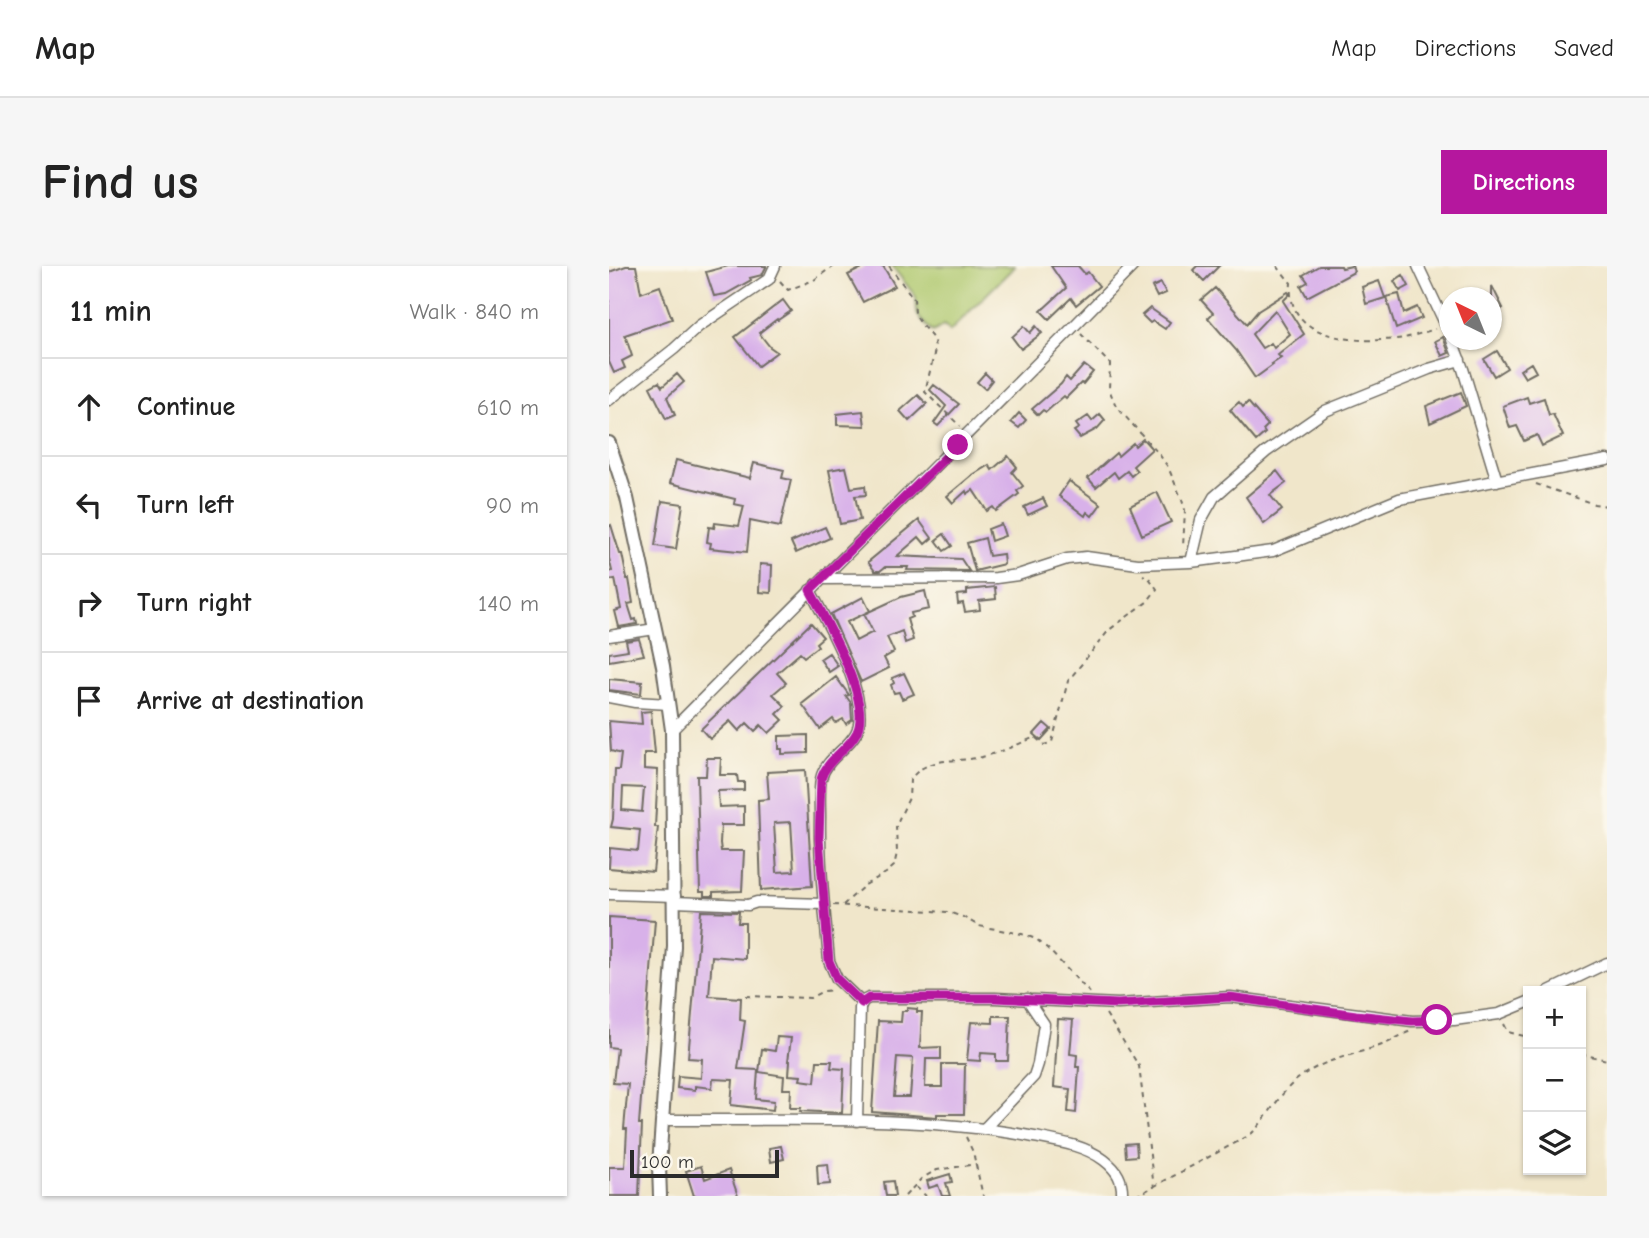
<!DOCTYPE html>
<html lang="en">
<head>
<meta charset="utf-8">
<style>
	body { margin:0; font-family:"Comic Neue",sans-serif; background:#f6f6f6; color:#222 }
	.controls { position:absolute; right:21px; bottom:21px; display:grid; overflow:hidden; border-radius:0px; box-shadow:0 2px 5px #0004 }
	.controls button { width:63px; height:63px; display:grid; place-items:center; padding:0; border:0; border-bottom:2px solid #e0e0e0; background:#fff; color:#222; font:35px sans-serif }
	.compass { position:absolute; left:830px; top:21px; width:63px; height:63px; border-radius:50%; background:#fff; box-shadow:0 2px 5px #0004; rotate:317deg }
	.scale { position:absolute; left:21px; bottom:18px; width:149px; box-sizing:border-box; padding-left:7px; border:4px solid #2b2b2b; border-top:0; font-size:19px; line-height:24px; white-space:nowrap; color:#2b2b2b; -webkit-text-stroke:5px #fbf7ec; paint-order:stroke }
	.stop { position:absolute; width:21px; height:21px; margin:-16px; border:5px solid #b5179e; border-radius:50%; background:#fff }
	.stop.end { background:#b5179e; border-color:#fff; box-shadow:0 2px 7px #0008 }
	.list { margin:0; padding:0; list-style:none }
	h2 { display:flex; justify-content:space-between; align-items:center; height:91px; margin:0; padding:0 28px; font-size:30px }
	h2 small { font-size:23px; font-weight:400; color:#767676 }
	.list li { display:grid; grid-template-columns:46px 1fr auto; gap:21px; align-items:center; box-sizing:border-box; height:98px; padding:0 28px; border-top:2px solid #e0e0e0 }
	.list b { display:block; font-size:26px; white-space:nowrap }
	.list em { font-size:23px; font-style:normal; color:#767676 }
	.icon { flex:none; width:38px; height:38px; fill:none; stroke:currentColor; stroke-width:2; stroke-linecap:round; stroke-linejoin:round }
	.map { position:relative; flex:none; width:998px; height:930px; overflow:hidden; border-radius:0px }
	header { display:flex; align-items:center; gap:42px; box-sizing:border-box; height:98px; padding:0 35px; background:#fff; border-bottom:2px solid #e0e0e0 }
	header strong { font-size:33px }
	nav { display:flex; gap:38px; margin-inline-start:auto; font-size:24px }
	.intro { display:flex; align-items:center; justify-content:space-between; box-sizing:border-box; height:168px; padding:0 42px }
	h1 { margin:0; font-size:49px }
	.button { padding:18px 32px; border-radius:0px; background:#b5179e; color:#fff; font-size:24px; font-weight:700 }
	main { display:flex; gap:42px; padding:0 42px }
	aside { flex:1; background:#fff; border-radius:0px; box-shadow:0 2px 5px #0004 }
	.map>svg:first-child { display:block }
	.green { fill:#afc86d; stroke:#6d7a4c; stroke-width:2 }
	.building { fill:#d8b1e9; fill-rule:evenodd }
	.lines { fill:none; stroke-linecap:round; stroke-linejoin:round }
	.minor-casing { stroke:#706c63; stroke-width:13 }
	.tertiary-casing { stroke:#706c63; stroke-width:16 }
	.path { stroke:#706c63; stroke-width:2; stroke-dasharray:5 5; stroke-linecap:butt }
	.minor { stroke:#fff; stroke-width:10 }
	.tertiary { stroke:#fff; stroke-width:12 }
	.route { stroke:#b5179e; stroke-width:9 }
</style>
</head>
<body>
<header>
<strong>Map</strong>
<nav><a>Map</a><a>Directions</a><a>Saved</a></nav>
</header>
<div class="intro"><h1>Find us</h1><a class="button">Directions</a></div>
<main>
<aside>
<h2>11 min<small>Walk · 840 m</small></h2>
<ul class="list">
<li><svg class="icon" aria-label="ahead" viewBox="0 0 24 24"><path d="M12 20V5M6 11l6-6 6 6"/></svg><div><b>Continue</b></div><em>610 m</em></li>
<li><svg class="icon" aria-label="left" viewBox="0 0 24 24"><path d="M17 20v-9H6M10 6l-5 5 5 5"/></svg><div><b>Turn left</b></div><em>90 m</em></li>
<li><svg class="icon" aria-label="right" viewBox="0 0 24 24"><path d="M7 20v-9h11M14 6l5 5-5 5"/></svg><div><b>Turn right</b></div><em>140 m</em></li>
<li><svg class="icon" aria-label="arrive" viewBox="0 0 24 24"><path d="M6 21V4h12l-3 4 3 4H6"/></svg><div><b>Arrive at destination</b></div></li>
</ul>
</aside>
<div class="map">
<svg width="998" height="930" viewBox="0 0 998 930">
	<rect width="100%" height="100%" fill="#fbf7ec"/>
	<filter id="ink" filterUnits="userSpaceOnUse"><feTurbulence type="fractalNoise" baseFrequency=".0143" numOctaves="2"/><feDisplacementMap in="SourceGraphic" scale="14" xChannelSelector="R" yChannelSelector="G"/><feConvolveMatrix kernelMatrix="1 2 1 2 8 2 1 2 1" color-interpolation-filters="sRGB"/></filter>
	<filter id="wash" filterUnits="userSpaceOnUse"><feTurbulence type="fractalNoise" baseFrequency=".00686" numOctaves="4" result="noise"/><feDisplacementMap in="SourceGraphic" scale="28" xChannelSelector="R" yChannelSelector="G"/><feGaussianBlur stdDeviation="1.57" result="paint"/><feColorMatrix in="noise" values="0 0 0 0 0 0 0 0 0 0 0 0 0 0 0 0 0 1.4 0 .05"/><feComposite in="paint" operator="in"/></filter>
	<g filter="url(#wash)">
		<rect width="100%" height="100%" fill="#f0e6ca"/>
		<path class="green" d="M283 0H406L341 65 335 59 324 66 312 54 308 48 307 31Z"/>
		<g id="blocks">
			<path class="building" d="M17 0H27L32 27 51 20 63 53 16 69 23 90 13 95 16 102 5 107 0 96V6Z
				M119 0H157V1L153 9 141 12 142 14 117 28 105 30 97 6Z
				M257 0H274L286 20 254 36 239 9Z
				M442 0H469L476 8 479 6 490 20 467 39 462 32 440 53 432 45 457 22Z
				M588 0H610L595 15 584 4Z
				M710 0H732L733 2 743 0 745 6 698 31 692 20 699 16 694 9Z
				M794 9 800 20 791 25 785 15Z
				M770 15 776 32 757 38 753 21Z
				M552 17 557 27 548 31 543 21Z
				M883 20 894 42 883 48Z
				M606 22 638 58 649 45 679 26 681 28 674 35 695 68 669 89 672 92 663 98 664 99 646 112 627 84 599 52 604 47 592 34ZM666 44 681 68 665 82 662 77 653 82 643 68Z
				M790 28 795 47 808 41 813 52 787 63 777 31Z
				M174 34 182 45 169 54 168 53 150 67 161 81 168 86 149 100 126 71Z
				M541 42 561 56 556 63 544 55 541 57 533 49Z
				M415 60 421 67 427 60 433 67 412 83 403 71Z
				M834 71 840 87 833 90 826 75Z
				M888 85 898 102 885 110 875 93Z
				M922 97 927 106 916 112 911 104Z
				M475 99 484 106 474 118 472 117 457 132 455 130 437 146 434 144 429 149 423 143 452 118 457 111 461 115Z
				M376 107 383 114 376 123 368 116Z
				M68 108 75 116 58 131 66 149 57 153 41 121 50 116 53 121Z
				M325 119 350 138 329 160 325 157 337 140 321 124Z
				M852 126 857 140 821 157 817 140Z
				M309 129 318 138 300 155 291 145Z
				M918 131 920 137 935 132 940 149 944 148 954 170 933 180 928 169 915 175 908 160 901 162 894 140Z
				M630 136 634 141 639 136 659 159 654 164 656 167 647 175 621 144Z
				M254 145 256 160 228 159V148Z
				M410 147 417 154 410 162 402 156Z
				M491 148 496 154 488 163 471 172 465 165 470 162 467 158 479 150 483 155Z
				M534 173 543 183 524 200 528 205 522 210 518 205 509 212 505 206 487 221 479 212 507 187 509 190 524 177 526 180Z
				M399 190 408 201 403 206 414 220 408 225 410 228 387 245 384 241 378 245 364 224 358 228 357 225 344 237 338 230 362 210 380 199 383 204Z
				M67 194 141 212 145 197 175 204 173 212 182 214 171 261 141 255 138 286 101 282 102 277 98 276 100 261 105 262 106 257 130 260 135 240 125 238 126 233 61 217Z
				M237 201 242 222 256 220 257 229 246 230 251 254 231 258 220 204Z
				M668 205 677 217 661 229 673 244 655 258 637 231Z
				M460 215 492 238 483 250 478 246 476 250 450 230Z
				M548 226 562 256 533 269 521 240Z
				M434 232 438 240 419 249 415 241Z
				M53 235 74 238 67 283 46 280Z
				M310 254 323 272 316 278 310 271 288 290 352 293 360 305 298 304 299 301H276L271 305H266L259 296Z
				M392 258 396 270 382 275 379 263Z
				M2 259 11 288H13L18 313H20L24 337 19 338 24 354 27 353 28 358 10 361 6 345 12 343 6 313 0 314V306L3 305 0 292V260Z
				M216 261 221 272 187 287 182 276Z
				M335 268 343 280 335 285 327 274Z
				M376 272 380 290 394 288 395 298 366 305 358 277Z
				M151 298 163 299 162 327 150 326Z
				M386 321 387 333 370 335 371 344 356 346 354 337 349 338 348 329 358 328V324Z
				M316 325 320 343 302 347 303 351 298 353 304 374 296 377 293 365 278 371 285 386 275 392 280 402 252 416 222 348 254 331 261 345 238 356 247 375 264 366 255 348 292 331Z
				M202 357 214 371 207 377 209 380 195 391 191 387 168 407 177 417 164 428 176 440 168 448 174 454 160 467 152 459 146 465 138 457 130 465 121 455 101 473 92 463Z
				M30 373 35 389 0 395V387L19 384 17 375Z
				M220 387 229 400 220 406 211 393Z
				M295 407 305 428 293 433 290 426 285 427 282 419 285 417 283 412Z
				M227 411 240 429 237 430 242 437 243 454 237 458 234 453 227 457 224 453 211 463 193 438Z
				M0 413 33 416 32 428 0 424Z
				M42 445 46 487H35V503L49 504 46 561H49L44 606 0 602 1 582 29 585 31 564 2 561 4 553 6 504H10L12 488 2 485 0 455 33 458 32 446ZM14 521 35 522 33 546 13 544Z
				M435 457 442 463 432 474 425 468Z
				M199 469V487L173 488V483H170V470Z
				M98 492H112L111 509H128L129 516H135V524L109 525 110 541 135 540V559H112L111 577 112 585H135L133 625 104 626V630H95V626H91L88 510H97Z
				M196 504 203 620 152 624 149 534 160 533 158 506ZM182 556 185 605 168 606 165 557Z
				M92 645 130 646 129 657H136V693L103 690 100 730 132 732 131 754 136 755 129 803 149 804 147 833 165 835 164 844 122 839 124 814 104 813 103 822 86 820V824L68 822 69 810 92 812 93 793 79 792Z
				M0 651 46 654 30 858H33L30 930H0V901H16L18 863H15L19 818 4 817 8 782 0 781Z
				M298 742 308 743V746H313L311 782 332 781V793H317L316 821H333V798H356L355 848H328V851L263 846 269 755 292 756 293 745H298ZM288 791 304 792 301 831H285Z
				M384 750H401L399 795H387V788L372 787 371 795 358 794 362 756 384 757Z
				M449 753 464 754 461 788 468 789 467 801H470L467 847 459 846 461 823 445 821Z
				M168 771 182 772 179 795H181L180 809 192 810 191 814 206 816 208 795H223L222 802 235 803 233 847 191 845 192 842H181L182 823H174L175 810 150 806 153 783 166 785Z
				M527 877 528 890 517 891 516 878Z
				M172 880 175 893 162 896 160 882Z
				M219 898 221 918 209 919 208 899Z
				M92 900 96 913 120 904 129 930H85L77 905Z
				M341 908 343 916 337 917 341 930H333L329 919 320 922 318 915Z
				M284 915 286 930H277L275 916Z"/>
		</g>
	</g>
	<g filter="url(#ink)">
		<use href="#blocks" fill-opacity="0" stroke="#706c63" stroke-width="2"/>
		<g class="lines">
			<defs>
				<path id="minor" d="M809 0 841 68
					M843 74 854 103 888 215
					M0 134 65 83 90 60 160 13 166 0
					M582 296 592 254 605 231 657 186 716 145 820 103 851 94
					M213 313 387 312 409 309 458 293 477 291 529 298 582 296 664 285 790 233 998 194
					M201 324C217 355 264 435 247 467 238 484 216 493 212 513 210 525 211 539 211 551 210 599 216 647 220 695L228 713 253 737
					M0 370 46 363
					M0 431 26 436 60 438
					M63 464C216 309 372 156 524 0
					M0 628 66 630
					M66 636 139 639 148 636 215 638
					M940 725 998 697
					M53 854C174 855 301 848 420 870 445 875 474 878 495 894 508 904 514 914 513 930
					M248 855 251 742 254 735 260 732H386L509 738 621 731 803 755 845 754 890 748 919 736
					M375 863 425 810 429 798 435 758 418 733"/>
				<path id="tertiary" d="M0 177 18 232 54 400 63 464 65 680 50 900 51 930"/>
			</defs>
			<use href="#minor" class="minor-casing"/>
			<use href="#tertiary" class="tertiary-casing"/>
			<path class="path" d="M280 0 305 33 306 47 310 55 325 74 326 84 316 126 351 160
				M668 0 682 17C676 76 753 78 795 72 805 70 816 66 826 63
				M171 15 179 24 205 14 224 0
				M472 68 501 98 500 123 507 140 550 188 559 201 573 234 576 244 574 281
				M927 218 985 238 998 240
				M224 639 339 646 354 651 370 660 413 668 427 673 438 682 481 727
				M234 639 256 619 277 607 285 600 288 587 287 559 300 532 301 514C318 489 348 497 373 491 392 486 408 479 426 471L435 479 443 476 459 415 500 364 538 336 548 323 540 312 534 309
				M137 730 201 732 214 725 224 724
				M497 748 530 800 545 922
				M895 758 899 766 919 771
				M972 788 998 794
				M357 871 364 886 374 930
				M307 921 317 930
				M296 930 313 912 328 904 367 898
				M527 930 641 869C656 855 665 837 679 822 705 794 740 791 773 779 784 775 792 768 803 765"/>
			<use href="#minor" class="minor"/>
			<use href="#tertiary" class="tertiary"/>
		</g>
	</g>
	<g class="lines" filter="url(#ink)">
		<path class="route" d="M349 179 201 324C217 355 263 434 248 466 239 484 218 493 212 513L210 572 220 695 228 713 253 737 260 732H386L509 738 621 731 747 749 803 755 828 754"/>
	</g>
</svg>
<div class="controls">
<button>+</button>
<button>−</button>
<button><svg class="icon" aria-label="layers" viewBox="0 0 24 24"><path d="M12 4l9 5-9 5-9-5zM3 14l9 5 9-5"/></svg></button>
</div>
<svg class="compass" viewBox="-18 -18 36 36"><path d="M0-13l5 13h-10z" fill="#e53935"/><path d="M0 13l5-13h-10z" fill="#767676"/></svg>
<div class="scale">100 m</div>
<div class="stop" style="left:828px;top:754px"></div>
<div class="stop end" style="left:349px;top:179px"></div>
</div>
</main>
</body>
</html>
